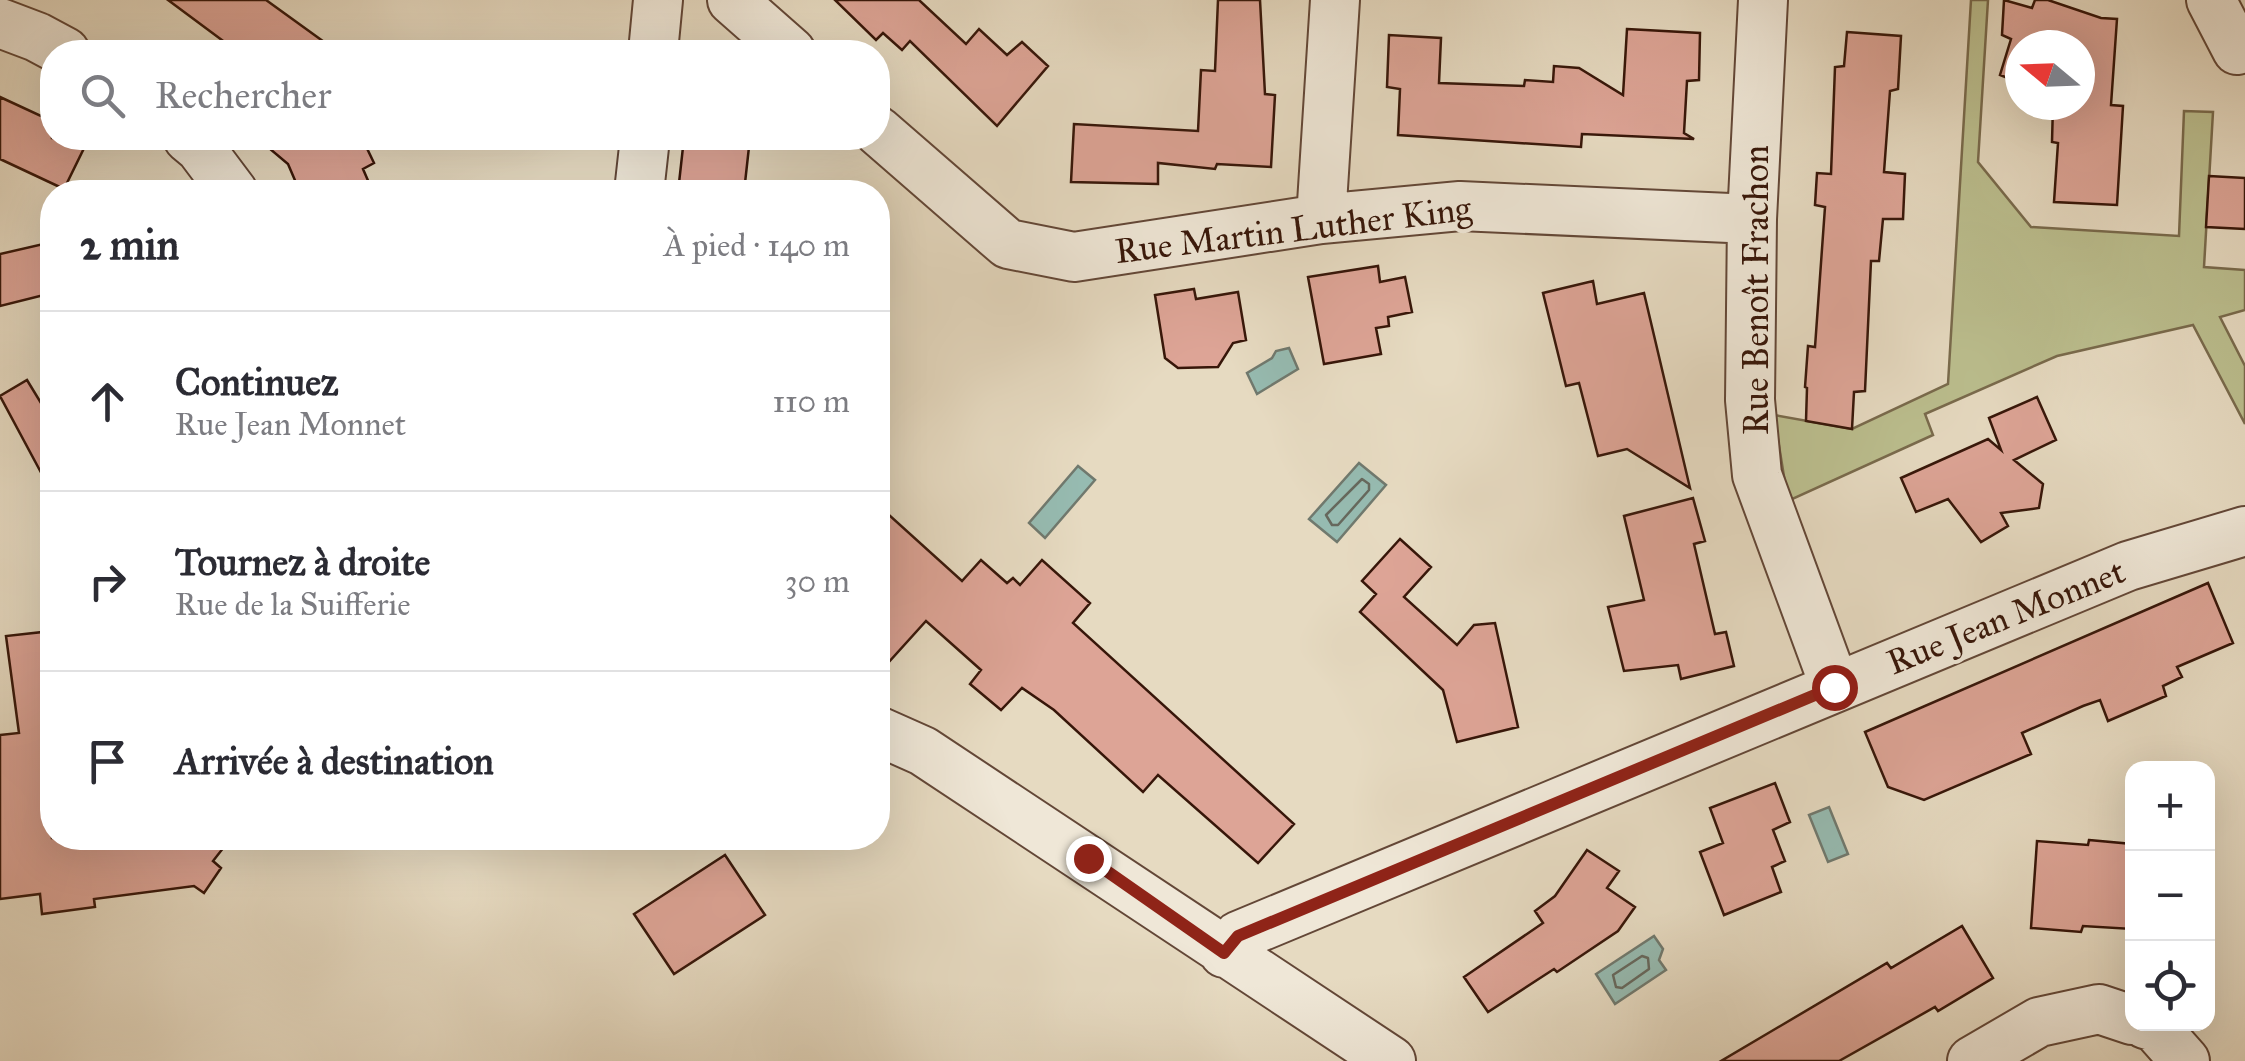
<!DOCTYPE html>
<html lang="fr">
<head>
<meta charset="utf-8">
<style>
	body { margin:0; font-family:"IM FELL Great Primer",serif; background:#f2f2f3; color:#2b2b33 }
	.controls { position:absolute; right:30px; bottom:30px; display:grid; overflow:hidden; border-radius:20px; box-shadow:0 10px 40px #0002 }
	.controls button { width:90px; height:90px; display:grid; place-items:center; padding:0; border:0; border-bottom:2px solid #e1e1e2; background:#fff; color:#2b2b33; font:50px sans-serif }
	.compass { position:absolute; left:2005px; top:30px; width:90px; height:90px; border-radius:50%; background:#fff; box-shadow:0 10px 40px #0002; rotate:289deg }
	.stop { position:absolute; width:30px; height:30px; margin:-22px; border:8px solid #8f2418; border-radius:50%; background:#fff }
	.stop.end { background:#8f2418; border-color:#fff; box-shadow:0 2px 10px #0008 }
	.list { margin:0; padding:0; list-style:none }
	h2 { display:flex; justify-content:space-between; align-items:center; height:130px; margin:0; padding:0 40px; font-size:42px }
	h2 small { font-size:32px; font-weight:400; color:#7c7c81 }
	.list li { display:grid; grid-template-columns:65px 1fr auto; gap:30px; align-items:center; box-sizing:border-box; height:180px; padding:0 40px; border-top:2px solid #e1e1e2 }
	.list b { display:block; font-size:38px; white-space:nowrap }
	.list p { margin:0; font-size:32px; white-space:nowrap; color:#7c7c81 }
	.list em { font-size:32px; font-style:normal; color:#7c7c81 }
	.icon { flex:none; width:55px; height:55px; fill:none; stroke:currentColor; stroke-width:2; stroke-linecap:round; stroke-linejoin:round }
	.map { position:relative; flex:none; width:2245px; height:1061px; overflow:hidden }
	.search { position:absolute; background:#fff; box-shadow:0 10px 40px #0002; left:40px; top:40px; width:850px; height:110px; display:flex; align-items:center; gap:25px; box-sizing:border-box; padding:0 35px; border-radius:40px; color:#7c7c81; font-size:38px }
	.panel { position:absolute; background:#fff; box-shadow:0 10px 40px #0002; left:40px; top:180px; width:850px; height:670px; border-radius:40px }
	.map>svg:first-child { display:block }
	.green { fill:#bbbe8e; stroke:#796a4c; stroke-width:2.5 }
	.water { fill:#96bbb1; stroke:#70796e; stroke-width:2.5 }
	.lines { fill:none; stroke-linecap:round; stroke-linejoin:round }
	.shore { stroke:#66685d; stroke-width:2.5 }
	.building { fill:#dda496; stroke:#371609; stroke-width:2.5 }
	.minor-casing { stroke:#634737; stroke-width:52 }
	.minor { stroke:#efe7d7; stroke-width:48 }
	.route { stroke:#8f2418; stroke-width:12 }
	.labels { text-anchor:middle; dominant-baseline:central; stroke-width:8; stroke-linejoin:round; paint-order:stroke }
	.street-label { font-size:35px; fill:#371609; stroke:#efe7d7 }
</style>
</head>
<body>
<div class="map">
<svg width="2245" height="1061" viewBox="0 0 2245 1061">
	<rect width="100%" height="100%" fill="#e6dac1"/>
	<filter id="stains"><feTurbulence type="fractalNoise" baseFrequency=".002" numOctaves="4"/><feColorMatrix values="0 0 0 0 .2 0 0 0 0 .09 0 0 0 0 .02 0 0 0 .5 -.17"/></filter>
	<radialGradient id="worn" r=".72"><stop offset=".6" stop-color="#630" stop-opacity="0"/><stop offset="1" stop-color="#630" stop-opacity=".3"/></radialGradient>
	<path class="green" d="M1971 0H1988L1978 162 2031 227 2179 236 2184 111 2213 112 2204 267 2245 270V310L2220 317 2245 366V424L2193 325 2057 356 1925 414 1933 435 1788 501 1774 415 1852 429 1948 384Z"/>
	<path class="water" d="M1289 348 1298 369 1257 394 1247 373 1272 358 1276 351Z
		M1359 463 1386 485 1337 542 1309 519Z
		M1078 466 1095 480 1045 538 1029 523Z
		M1829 807 1848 854 1828 862 1809 815Z
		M1654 936 1663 949 1659 960 1666 970 1615 1004 1596 974Z"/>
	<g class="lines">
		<path class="shore" d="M1362 479 1369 484V490L1338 525H1332L1326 515Z
			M1642 956 1648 958 1649 969 1622 988 1616 987 1613 975Z"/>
	</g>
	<path class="building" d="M168 0H266L338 52H238Z
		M835 0H919L966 44 979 29 1007 55 1022 42 1048 66 997 126 910 41 902 50 883 33 876 40Z
		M1218 0H1260L1265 94 1275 95 1271 167 1217 164 1215 169 1158 163V184L1071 182 1074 124 1198 131 1201 70 1215 71Z
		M2004 0 2032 8 2035 0H2048L2101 18 2117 19 2111 105 2123 106 2117 205 2054 202 2058 143 2052 142 2053 105H2080V45H2020V83L2000 75 2011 39 2002 35Z
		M1627 29 1700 33 1699 80 1687 81 1684 133 1694 139 1582 134 1581 147 1398 135 1400 89 1387 87 1389 35 1441 38 1439 83 1524 86 1525 80 1553 82 1554 66 1579 68 1623 95Z
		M1847 32 1901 36 1898 89 1890 91 1884 172 1905 174 1903 219H1883L1879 261H1871L1865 391 1854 392 1852 429 1806 421 1807 388 1805 387 1808 346 1815 347 1825 207 1815 205 1817 173 1831 174 1835 67 1844 66Z
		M0 97 52 121V138H89L64 189 0 159Z
		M257 138H362L374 163 363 169 373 192H300L288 164Z
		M684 138H750L744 192H678Z
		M2209 176 2245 178V229L2206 227Z
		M52 242V293L0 306V254Z
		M1378 266 1380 282 1405 277 1412 312 1388 317 1389 326 1376 328 1381 354 1324 364 1308 277Z
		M1593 281 1597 304 1644 293 1690 488 1627 449 1598 456 1579 383 1566 386 1543 293Z
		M1194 289 1196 299 1238 292 1246 340 1233 343 1218 367 1178 368 1165 358 1155 295Z
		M27 380 52 421V493L0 396Z
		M2037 397 2056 440 2014 460 2043 484 2039 508 2001 513 2008 526 1981 542 1948 499 1916 512 1901 478 1988 439 2001 450 1989 418Z
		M1693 498 1705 541 1694 544 1715 634 1726 632 1734 666 1681 679 1678 665 1624 671 1608 607 1644 600 1624 516Z
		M878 505 962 581 981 560 1007 583 1013 578 1020 585 1042 560 1090 603 1073 623 1294 824 1258 863 1158 775 1143 792 1054 710 1022 688 1001 710 970 684 981 670 926 621 878 674Z
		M1400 539 1431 567 1404 597 1457 645 1474 625 1495 623 1518 727 1457 742 1443 690 1360 612 1376 594 1362 581Z
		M2208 583 2233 643 2177 667 2182 677 2163 686 2166 696 2108 721 2100 700 2083 706 2022 733 2031 754 1924 800 1888 787 1865 732Z
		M43 632 52 714V838H231L213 861 221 868 204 893 194 886 94 899 95 907 42 914 40 894 0 899V735L19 733 6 636Z
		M1775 783 1790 822 1773 830 1785 861 1772 867 1781 892 1724 915 1700 852 1723 843 1710 808Z
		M2089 840 2132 844V929L2083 926 2081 932 2031 928 2037 841 2088 845Z
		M1587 850 1619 871 1607 888 1635 907 1618 931 1557 972 1554 969 1488 1012 1464 977 1543 923 1535 911 1555 896Z
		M725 855 765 915 674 974 634 914Z
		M1962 926 1993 978 1938 1011 1935 1007 1839 1061H1721L1887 963 1891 968Z"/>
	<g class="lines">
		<defs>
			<path id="minor" d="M732 0 791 52
				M1763 0 1752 219 1750 400 1757 475 1835 687
				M2211 0 2237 50
				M0 23 37 37 65 52
				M653 52 658 0
				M878 131 1008 244 1074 257 1321 219 1460 206 1752 219
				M188 138 200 148 233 192
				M639 192 645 138
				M1321 219 1335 0
				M878 731 923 751 1391 1061
				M1224 953 1238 936 2128 566 2245 531
				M2145 1024 2155 1027 2185 1061
				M1972 1061 2039 1022 2099 1009 2132 1020"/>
		</defs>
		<use href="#minor" class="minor-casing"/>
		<use href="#minor" class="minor"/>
	</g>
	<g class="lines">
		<path class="route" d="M1088 858 1224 953 1238 936 1834 687"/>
	</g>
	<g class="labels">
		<g class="street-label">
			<text transform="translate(1293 230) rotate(-7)">Rue Martin Luther King</text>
			<text transform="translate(1756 290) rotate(-90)">Rue Benoît Frachon</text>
			<text transform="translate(2006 617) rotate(-22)">Rue Jean Monnet</text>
		</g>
	</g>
	<rect width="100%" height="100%" filter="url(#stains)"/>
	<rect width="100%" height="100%" fill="url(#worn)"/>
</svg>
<div class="controls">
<button>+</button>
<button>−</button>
<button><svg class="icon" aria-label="locate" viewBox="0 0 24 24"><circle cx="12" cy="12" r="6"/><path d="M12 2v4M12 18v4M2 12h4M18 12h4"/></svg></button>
</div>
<svg class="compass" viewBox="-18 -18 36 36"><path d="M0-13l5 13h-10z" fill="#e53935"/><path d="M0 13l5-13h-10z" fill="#7c7c81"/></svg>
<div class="stop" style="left:1834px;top:687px"></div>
<div class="stop end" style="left:1088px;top:858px"></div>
<div class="search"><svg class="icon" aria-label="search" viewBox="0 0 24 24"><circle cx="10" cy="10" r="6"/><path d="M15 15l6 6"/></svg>Rechercher</div>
<section class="panel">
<h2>2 min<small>À pied · 140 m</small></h2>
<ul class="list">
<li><svg class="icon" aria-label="ahead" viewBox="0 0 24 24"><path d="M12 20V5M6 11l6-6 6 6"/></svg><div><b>Continuez</b><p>Rue Jean Monnet</p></div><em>110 m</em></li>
<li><svg class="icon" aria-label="right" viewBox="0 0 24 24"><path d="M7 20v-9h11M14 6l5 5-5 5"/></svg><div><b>Tournez à droite</b><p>Rue de la Suifferie</p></div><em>30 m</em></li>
<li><svg class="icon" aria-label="arrive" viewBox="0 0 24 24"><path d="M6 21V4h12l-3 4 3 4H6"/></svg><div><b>Arrivée à destination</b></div></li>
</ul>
</section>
</div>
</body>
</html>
